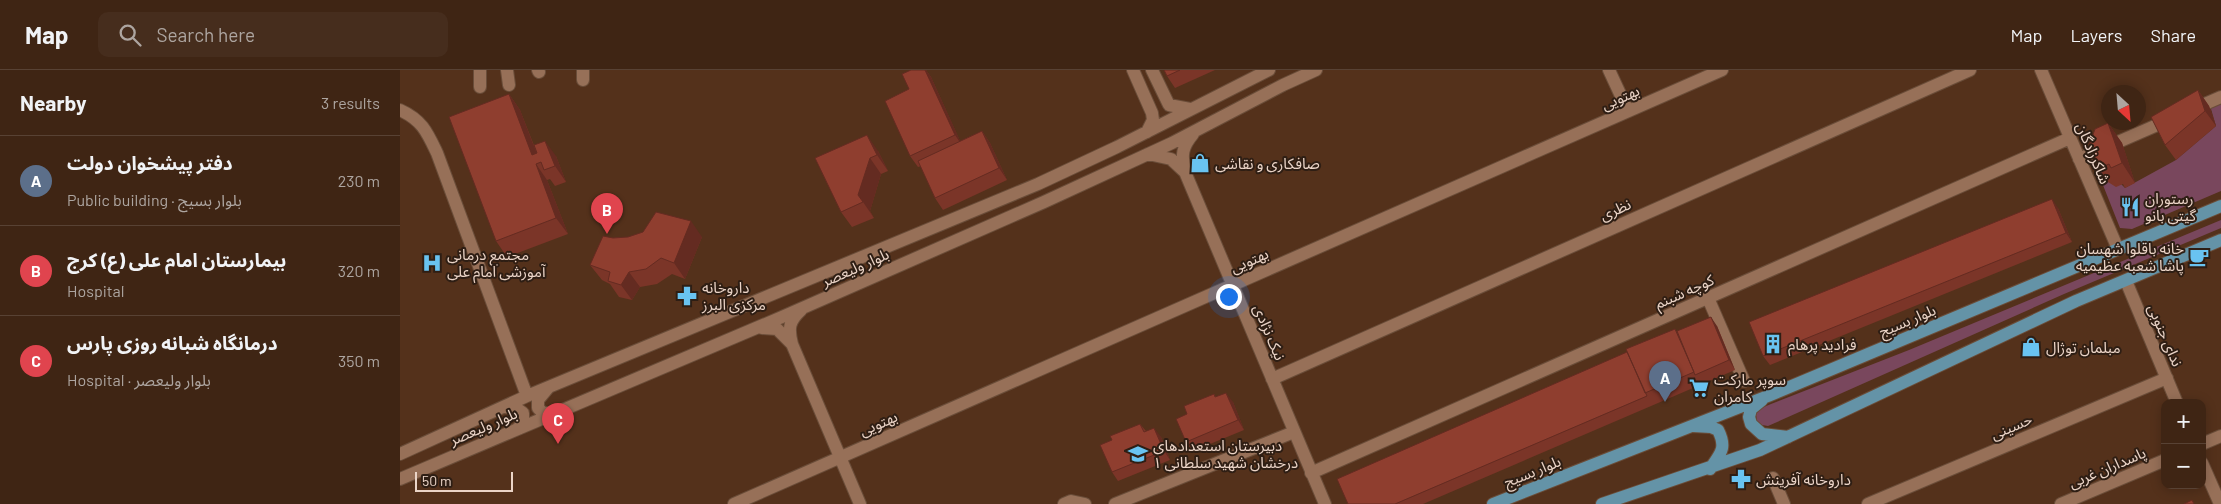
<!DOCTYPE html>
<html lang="en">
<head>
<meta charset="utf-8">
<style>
	body { margin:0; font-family:Barlow,"Noto Sans Arabic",sans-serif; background:#462d1d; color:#f1f3f6 }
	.controls { position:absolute; right:15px; bottom:15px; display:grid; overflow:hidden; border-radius:10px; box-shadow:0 2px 12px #0003 }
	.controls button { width:45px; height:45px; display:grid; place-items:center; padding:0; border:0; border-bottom:1px solid #584234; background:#3f2514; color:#f1f3f6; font:25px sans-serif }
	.compass { position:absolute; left:1701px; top:15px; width:45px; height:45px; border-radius:50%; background:#3f2514; box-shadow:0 2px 12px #0003; rotate:154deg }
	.scale { position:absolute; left:15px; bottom:12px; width:98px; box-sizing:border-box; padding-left:5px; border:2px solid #ebd4c7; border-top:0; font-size:14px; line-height:18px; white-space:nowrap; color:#ebd4c7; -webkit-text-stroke:4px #2e1e14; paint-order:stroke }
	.you { position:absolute; left:828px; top:226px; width:18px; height:18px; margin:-12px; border:4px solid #fff; border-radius:50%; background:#1a73e8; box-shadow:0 0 0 8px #1a73e833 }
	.badge { display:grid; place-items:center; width:32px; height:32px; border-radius:50%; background:#69c3f1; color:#fff; font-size:16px; font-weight:700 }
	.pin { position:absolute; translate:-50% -41px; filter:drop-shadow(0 1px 2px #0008) }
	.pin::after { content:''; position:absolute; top:26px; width:18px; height:15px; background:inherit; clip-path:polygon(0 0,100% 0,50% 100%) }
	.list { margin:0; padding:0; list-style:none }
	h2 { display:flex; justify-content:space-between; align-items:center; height:65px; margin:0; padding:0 20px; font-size:21px }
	h2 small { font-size:16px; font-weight:400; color:#ada5a0 }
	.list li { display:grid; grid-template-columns:32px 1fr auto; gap:15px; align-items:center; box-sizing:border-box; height:90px; padding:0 20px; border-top:1px solid #584234 }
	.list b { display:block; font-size:19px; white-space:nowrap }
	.list p { margin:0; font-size:16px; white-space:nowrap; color:#ada5a0 }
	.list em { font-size:16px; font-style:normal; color:#ada5a0 }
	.icon { flex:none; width:28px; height:28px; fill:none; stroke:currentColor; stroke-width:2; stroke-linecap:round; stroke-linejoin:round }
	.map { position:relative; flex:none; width:1821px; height:434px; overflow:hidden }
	header { display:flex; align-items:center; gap:30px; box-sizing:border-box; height:70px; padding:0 25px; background:#3f2514; border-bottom:1px solid #584234 }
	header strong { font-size:24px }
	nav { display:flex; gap:28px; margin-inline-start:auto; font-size:18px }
	.search { width:350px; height:45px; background:#462d1d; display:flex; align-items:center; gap:12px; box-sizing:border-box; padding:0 18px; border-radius:10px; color:#ada5a0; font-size:19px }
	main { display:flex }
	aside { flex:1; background:#3f2514 }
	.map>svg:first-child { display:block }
	.green { fill:#79475d }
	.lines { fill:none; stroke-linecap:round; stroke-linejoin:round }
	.minor-casing { stroke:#6a4d39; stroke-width:14 }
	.major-casing { stroke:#6a4d39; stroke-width:14 }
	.minor { stroke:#977058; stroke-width:12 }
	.major { stroke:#6493a7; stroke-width:12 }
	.wall { fill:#7b3528 }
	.shaded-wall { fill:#642b21 }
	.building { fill:#8f3e2f; stroke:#642b21 }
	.labels { text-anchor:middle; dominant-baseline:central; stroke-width:4; stroke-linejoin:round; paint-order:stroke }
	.street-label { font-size:15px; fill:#ebd4c7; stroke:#2e1e14 }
	.poi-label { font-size:15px; fill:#ebd4c7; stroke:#2e1e14; text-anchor:start }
</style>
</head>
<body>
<header>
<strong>Map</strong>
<div class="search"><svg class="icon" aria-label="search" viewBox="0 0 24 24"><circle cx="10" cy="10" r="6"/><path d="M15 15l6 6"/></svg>Search here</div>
<nav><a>Map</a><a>Layers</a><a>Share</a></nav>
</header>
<main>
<aside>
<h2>Nearby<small>3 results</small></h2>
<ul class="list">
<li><span class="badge" style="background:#5c6f8a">A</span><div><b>دفتر پیشخوان دولت</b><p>Public building · بلوار بسیج</p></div><em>230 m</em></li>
<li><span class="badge" style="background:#e0444e">B</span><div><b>بیمارستان امام علی (ع) کرج</b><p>Hospital</p></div><em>320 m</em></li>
<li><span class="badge" style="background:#e0444e">C</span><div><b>درمانگاه شبانه روزی پارس</b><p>Hospital · بلوار ولیعصر</p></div><em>350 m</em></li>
</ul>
</aside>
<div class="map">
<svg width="1821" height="434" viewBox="0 0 1821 434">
	<rect width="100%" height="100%" fill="#54311b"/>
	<path class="green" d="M1821 27V121L1732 159 1720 158 1697 100 1703 96 1725 118 1776 90 1816 56 1809 32Z
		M1821 150V158L1664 224 1368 356 1362 355 1357 351 1356 345 1359 339 1371 334 1509 280Z"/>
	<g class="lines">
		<defs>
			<path id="minor" d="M107 0 109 15
				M138 0 139 2
				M183 0V10
				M733 0 752 43 753 50 747 62
				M752 0 769 35 790 39
				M1209 0 1228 41
				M1641 0 1718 179
				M80 17V0
				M0 40C22 50 27 62 37 83L127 326
				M1791 40 1821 27
				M748 84 771 89 785 102C781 85 782 77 793 64
				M1679 89 1771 49
				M785 102 925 434
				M1726 211 1777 333
				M1308 228 1344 311
				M362 258 377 259 392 274C388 258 389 251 401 240
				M392 274 460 434
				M872 309 1570 0
				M148 318 138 330V338L143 343H155
				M105 337 116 338 123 343V354L117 359
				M1802 374 1821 366
				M0 384 127 326 638 114 717 77 869 0
				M1802 393 1820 434
				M911 403 1670 68
				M1373 408 1384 434
				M0 409 382 247 644 132 772 73 883 15 916 0
				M334 434 1322 0
				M664 434 671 431 685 434
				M715 434 894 362
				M1468 434 1767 308
				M1661 434 1765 390"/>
			<path id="major" d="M1362 330 1351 339 1349 347 1351 354 1362 364 1388 367
				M1293 356 1311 357 1318 360C1327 378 1321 383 1310 399
				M1093 434 1368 326 1821 136
				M1202 434 1360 380 1676 231 1821 170"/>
		</defs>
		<use href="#minor" class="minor-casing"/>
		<use href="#major" class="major-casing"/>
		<use href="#minor" class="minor"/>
		<use href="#major" class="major"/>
	</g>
	<path class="wall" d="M511 0H526L531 7 560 71 582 61 590 73 607 110 543 140 535 128 521 96 518 97 510 86 509 19Z
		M764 0H815L775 18 767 6Z
		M1798 20 1809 36 1816 56 1776 90 1765 75Z
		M109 24 120 40 137 83 156 86 166 112 155 116 150 109 147 110 168 164 107 187 96 171Z
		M1708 53 1722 73 1735 113 1725 118 1723 114 1716 117 1708 112 1695 93Z
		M478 81 488 101 481 104 470 141 474 148 452 157 441 142 415 88Z
		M1658 138 1672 172 1370 295 1363 286Z
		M228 167H302L285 209 272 204 257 214 240 217 232 230 219 227 210 214 202 210 190 195 213 168Z
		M1317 256 1335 300 1023 434H948L1227 282 1277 261Z
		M814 324 816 327 833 332 844 360 793 381 786 372 787 344Z
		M740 354 746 361 761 367 770 390 718 411 712 402Z"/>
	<path class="shaded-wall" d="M525 0H526L531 7 563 77 555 65Z
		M1798 20 1809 36 1816 56 1805 41Z
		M109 24 120 40 140 92 132 85Z
		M1708 53 1722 73 1735 113 1722 93Z
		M582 61 590 73 607 110 599 98Z
		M467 65 478 81 488 101 477 85Z
		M145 71 156 86 166 112 155 96Z
		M470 88 481 104 470 141 474 148 463 132 458 125Z
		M136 94 147 110 168 164 156 148Z
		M1652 129 1658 138 1672 172 1666 163Z
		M291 151 302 167 285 209 274 193Z
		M229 202 240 217 232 230 221 215Z
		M1311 247 1317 256 1335 300 1329 290Z
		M826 323 833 332 844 360 838 350Z
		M754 358 761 367 770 390 764 381Z"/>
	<path class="building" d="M511 0H525L555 65 510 86 485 31 509 19 502 4Z
		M764 0H780L767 6Z
		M1798 20 1805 41 1765 75 1751 47Z
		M109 24 132 85 137 83 134 75 145 71 155 96 144 100 141 92 136 94 156 148 96 171 49 47Z
		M1708 53 1722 93 1711 98 1709 94 1702 97 1695 93 1689 76 1695 59Z
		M582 61 599 98 535 128 518 91Z
		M467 65 477 85 470 88 458 125 463 132 441 142 415 88Z
		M1652 129 1666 163 1363 286 1349 252Z
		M256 142 291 151 274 193 261 188 246 199 229 202 221 215 208 211 210 202 190 195 203 166 213 168 228 167 243 162Z
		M1311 247 1329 290 1295 305 1277 261Z
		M1275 259 1294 302 1245 323 1226 279Z
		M1227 282 1247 326 995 434H948L937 409Z
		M826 323 838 350 786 372 776 349 787 344 784 336 814 324 815 327Z
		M740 354 744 362 754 358 764 381 712 402 700 375 712 370 710 366Z
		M1792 430 1794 434H1784Z"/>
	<defs>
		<symbol id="shop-bare" viewBox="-9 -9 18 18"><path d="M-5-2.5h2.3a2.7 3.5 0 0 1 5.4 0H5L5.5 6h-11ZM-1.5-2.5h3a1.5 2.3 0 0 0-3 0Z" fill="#69c3f1" stroke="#2e1e14" stroke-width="2.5" paint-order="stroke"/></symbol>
		<symbol id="restaurant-bare" viewBox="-9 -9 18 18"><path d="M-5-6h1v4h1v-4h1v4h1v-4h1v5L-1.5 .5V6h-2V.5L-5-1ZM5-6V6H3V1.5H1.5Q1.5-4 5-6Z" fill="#69c3f1" stroke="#2e1e14" stroke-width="2.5" paint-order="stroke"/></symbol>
		<symbol id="cafe-bare" viewBox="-9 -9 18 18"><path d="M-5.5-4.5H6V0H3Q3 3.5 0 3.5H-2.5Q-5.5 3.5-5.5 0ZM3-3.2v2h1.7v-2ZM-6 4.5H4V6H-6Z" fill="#69c3f1" stroke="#2e1e14" stroke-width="2.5" paint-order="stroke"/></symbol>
		<symbol id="hospital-bare" viewBox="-9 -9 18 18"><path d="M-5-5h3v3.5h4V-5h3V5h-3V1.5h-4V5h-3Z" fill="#69c3f1" stroke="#2e1e14" stroke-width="2.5" paint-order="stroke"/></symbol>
		<symbol id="pharmacy-bare" viewBox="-9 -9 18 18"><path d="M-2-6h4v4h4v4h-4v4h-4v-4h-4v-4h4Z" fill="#69c3f1" stroke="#2e1e14" stroke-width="2.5" paint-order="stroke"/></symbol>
		<symbol id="building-bare" viewBox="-9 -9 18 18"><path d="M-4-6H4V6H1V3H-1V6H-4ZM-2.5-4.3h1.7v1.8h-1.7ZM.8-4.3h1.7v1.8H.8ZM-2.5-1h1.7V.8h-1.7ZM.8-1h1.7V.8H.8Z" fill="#69c3f1" stroke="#2e1e14" stroke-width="2.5" paint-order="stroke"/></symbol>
		<symbol id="supermarket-bare" viewBox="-9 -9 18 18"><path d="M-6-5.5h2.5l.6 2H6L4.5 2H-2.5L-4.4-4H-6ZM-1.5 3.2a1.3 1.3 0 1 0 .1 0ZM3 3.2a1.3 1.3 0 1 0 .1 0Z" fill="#69c3f1" stroke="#2e1e14" stroke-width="2.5" paint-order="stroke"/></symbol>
		<symbol id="school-bare" viewBox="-9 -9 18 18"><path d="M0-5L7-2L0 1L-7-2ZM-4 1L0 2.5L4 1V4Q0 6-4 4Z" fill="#69c3f1" stroke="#2e1e14" stroke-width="2.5" paint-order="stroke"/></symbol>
	</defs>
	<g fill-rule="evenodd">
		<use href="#shop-bare" x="786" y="79" width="28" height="28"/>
		<use href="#restaurant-bare" x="1716" y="123" width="28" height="28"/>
		<use href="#cafe-bare" x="1785" y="173" width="28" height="28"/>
		<use href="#hospital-bare" x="18" y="179" width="28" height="28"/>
		<use href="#pharmacy-bare" x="273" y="212" width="28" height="28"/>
		<use href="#building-bare" x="1359" y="260" width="28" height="28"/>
		<use href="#shop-bare" x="1617" y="263" width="28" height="28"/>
		<use href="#supermarket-bare" x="1285" y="304" width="28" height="28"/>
		<use href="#school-bare" x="724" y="370" width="28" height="28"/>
		<use href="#pharmacy-bare" x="1327" y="395" width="28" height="28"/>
	</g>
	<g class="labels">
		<g class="street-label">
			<text transform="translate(1220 27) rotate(-24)">بهتویی</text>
			<text transform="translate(1694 83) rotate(67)">شاکرزادگان</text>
			<text transform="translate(1215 139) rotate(-24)">نظری</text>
			<text transform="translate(849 190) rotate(-24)">بهتویی</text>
			<text transform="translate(455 197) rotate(-24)">بلوار ولیعصر</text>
			<text transform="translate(1284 221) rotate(-24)">کوچه شبنم</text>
			<text transform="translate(1507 250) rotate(-23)">بلوار بسیج</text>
			<text transform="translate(870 262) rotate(67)">نیک نژادی</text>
			<text transform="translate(1766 265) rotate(67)">ندای جنوبی</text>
			<text transform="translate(478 353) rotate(-24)">بهتویی</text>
			<text transform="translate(83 356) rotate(-23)">بلوار ولیعصر</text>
			<text transform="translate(1611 356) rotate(-23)">حسینی</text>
			<text transform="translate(1707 397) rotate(-23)">پاسداران غربی</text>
			<text transform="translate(1132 401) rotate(-22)">بلوار بسیج</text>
		</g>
		<g class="poi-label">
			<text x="815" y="93">صافکاری و نقاشی</text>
			<text x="1745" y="128">رستوران<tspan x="1745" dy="17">گیتی بانو</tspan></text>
			<text x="1784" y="178" text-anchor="end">خانه باقلوا شهسان<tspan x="1784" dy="17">پاشا شعبه عظیمیه</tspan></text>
			<text x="47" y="184">مجتمع درمانی<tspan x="47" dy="17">آموزشی امام علی</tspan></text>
			<text x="302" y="217">داروخانه<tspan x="302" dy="17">مرکزی البرز</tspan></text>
			<text x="1388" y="274">فرادید پرهام</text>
			<text x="1646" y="277">مبلمان توژال</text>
			<text x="1314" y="309">سوپر مارکت<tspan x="1314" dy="17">کامران</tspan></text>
			<text x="753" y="375">دبیرستان استعدادهای<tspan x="753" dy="17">درخشان شهید سلطانی ۱</tspan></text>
			<text x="1356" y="409">داروخانه آفرینش</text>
		</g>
	</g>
</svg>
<div class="controls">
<button>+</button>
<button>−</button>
</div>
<svg class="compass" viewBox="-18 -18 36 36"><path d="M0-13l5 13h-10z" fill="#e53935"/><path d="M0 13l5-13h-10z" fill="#ada5a0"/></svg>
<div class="scale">50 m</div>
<div class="you"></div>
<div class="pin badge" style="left:1265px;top:332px;background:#5c6f8a">A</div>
<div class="pin badge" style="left:207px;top:164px;background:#e0444e">B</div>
<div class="pin badge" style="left:158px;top:374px;background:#e0444e">C</div>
</div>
</main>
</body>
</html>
